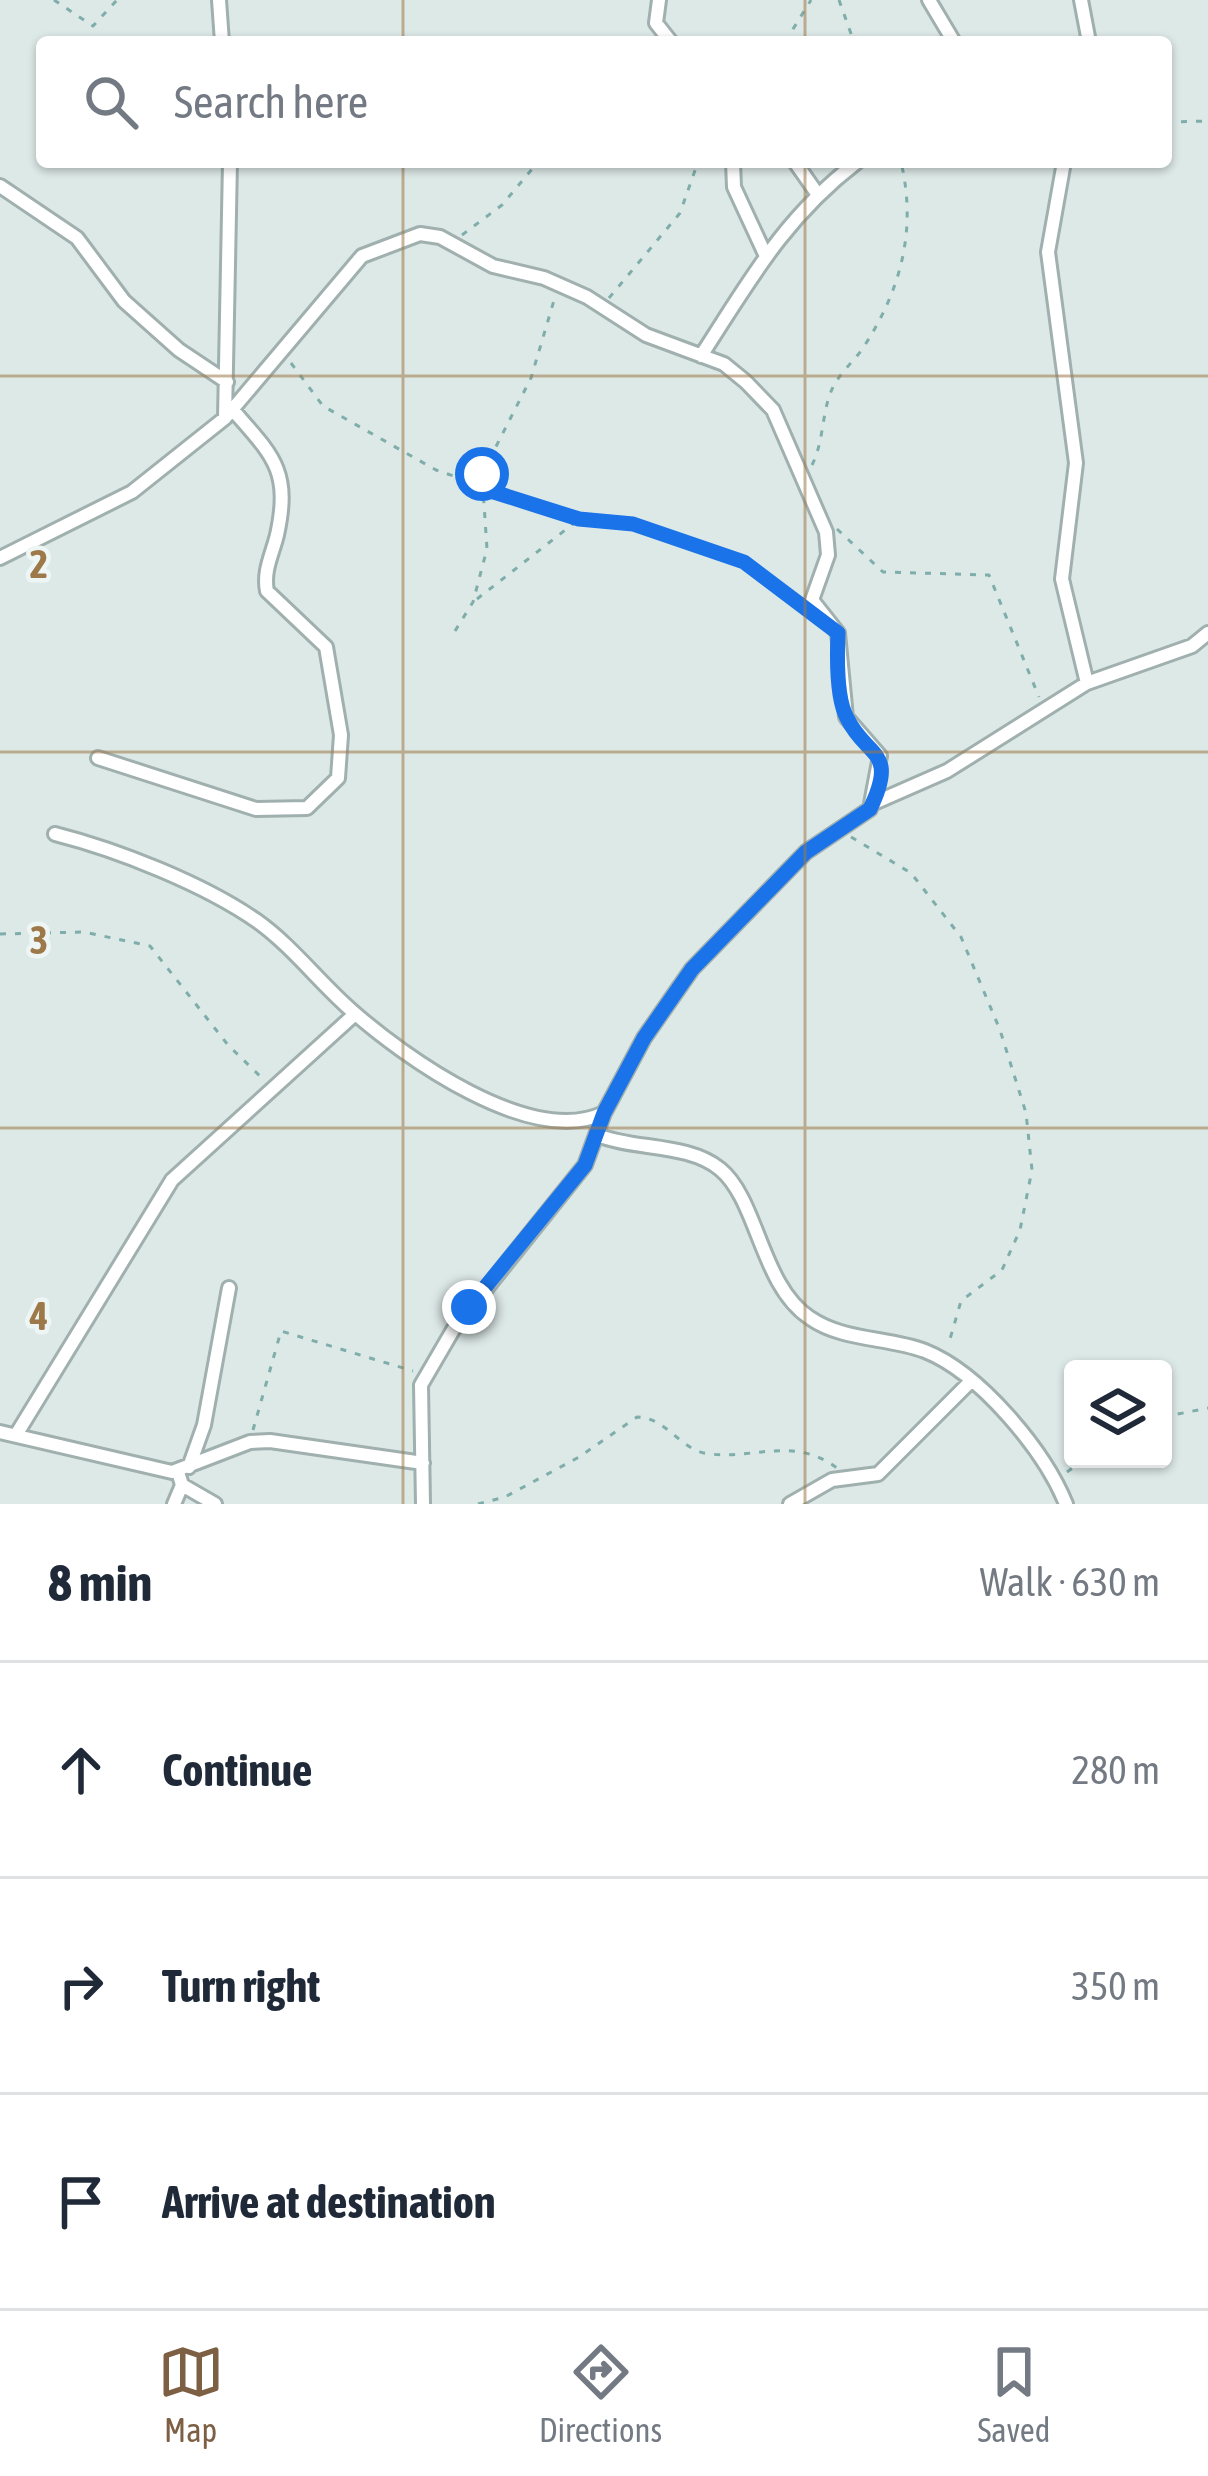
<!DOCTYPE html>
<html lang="en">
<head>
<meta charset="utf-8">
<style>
	body { margin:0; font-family:"Asap Condensed",sans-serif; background:#f6f6f7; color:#1f2937 }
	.controls { position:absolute; right:36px; bottom:36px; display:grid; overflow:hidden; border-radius:12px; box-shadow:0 3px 9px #0004 }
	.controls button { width:108px; height:108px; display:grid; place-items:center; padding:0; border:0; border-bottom:3px solid #e0e1e3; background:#fff; color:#1f2937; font:60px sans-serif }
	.stop { position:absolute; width:36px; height:36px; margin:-27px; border:9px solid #1a73e8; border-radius:50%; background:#fff }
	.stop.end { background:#1a73e8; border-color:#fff; box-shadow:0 3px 12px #0008 }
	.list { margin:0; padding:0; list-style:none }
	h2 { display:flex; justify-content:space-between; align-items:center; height:156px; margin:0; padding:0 48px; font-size:51px }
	h2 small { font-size:39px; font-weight:400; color:#747a83 }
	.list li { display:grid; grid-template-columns:78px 1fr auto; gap:36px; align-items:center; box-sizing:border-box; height:216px; padding:0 48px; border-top:3px solid #e0e1e3 }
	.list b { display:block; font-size:45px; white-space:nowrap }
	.list em { font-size:39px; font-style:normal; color:#747a83 }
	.icon { flex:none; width:66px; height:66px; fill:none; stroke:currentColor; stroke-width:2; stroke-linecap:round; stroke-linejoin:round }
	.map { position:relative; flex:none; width:1208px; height:1504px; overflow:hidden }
	.search { position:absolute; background:#fff; box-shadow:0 3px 9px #0004; left:36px; right:36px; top:36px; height:132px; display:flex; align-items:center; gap:30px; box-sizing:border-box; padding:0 42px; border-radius:12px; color:#747a83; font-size:45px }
	.sheet { height:804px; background:#fff }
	nav { display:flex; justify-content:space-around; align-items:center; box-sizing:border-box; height:168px; border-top:3px solid #e0e1e3; background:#fff; font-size:33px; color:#747a83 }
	nav a { display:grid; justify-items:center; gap:6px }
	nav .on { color:#7d5f44 }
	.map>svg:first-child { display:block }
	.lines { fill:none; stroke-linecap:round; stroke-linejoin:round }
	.minor-casing { stroke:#a0b0af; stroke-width:18 }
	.path { stroke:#7eadaa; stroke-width:3; stroke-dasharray:6 9; stroke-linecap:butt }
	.minor { stroke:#fff; stroke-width:12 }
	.route { stroke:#1a73e8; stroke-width:15 }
	.grid { fill:none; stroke:#9d7848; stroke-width:3; stroke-opacity:0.55 }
	.grid-label { font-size:39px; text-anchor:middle; font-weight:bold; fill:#9d7848; stroke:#edf6f4; stroke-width:9; stroke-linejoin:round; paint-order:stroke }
</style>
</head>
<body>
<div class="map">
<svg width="1208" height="1504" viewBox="0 0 1208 1504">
	<rect width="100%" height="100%" fill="#dde9e7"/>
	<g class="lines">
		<defs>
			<path id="minor" d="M219 0 222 42
				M659 0 656 23 671 42
				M929 0 954 42
				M1081 0 1089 42
				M733 162 734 187 765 254
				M795 162 816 192
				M1064 162 1048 252 1076 463 1062 579 1087 683
				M0 186 77 238 124 301 179 350 227 382
				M701 356C750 280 784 218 857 162
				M225 418 362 256 420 234 440 237 493 266 544 278 587 297 646 335 724 364 746 382 773 410 826 532 828 555 812 600 838 633 846 717 880 756 870 809 806 852 692 969 644 1038 604 1113 585 1165 453 1330 421 1385 423 1504
				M0 558 132 492 225 418 230 162
				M98 758 256 809 307 808 338 778 341 735 326 647 267 591C263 571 272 555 277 535 291 470 273 456 232 409
				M874 803 947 771 1087 683 1192 646 1208 633
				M55 834C118 850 204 884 257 921 292 946 319 982 351 1010 404 1057 531 1148 604 1113
				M597 1135C635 1150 688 1143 720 1169 758 1200 761 1286 810 1318 843 1341 888 1337 925 1351 980 1373 1044 1450 1066 1504
				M0 1432 172 1472 250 1442 270 1441 423 1463
				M16 1435 172 1180 355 1014
				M189 1467 204 1425 229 1288
				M178 1472 182 1485 215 1504
				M174 1504 182 1485
				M790 1504 832 1480 878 1474 969 1383"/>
		</defs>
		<use href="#minor" class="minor-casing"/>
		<path class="path" d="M54 0 93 26 117 0
			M839 0 854 42
			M785 42 811 0
			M1166 122 1208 121
			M462 235 502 205 538 162
			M609 298 680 213 698 162
			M291 363 323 406 436 470 579 519 633 524 700 544 758 569 801 603
			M812 465C825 439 821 410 834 385 842 371 854 361 863 348 901 290 917 230 901 162
			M837 529 883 572 989 575 1039 697
			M477 599 578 520
			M455 631 473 602 487 549 482 474 531 378 555 297
			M851 837 911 873 961 937 1000 1030 1026 1113 1032 1170 1020 1230 1002 1270 961 1301 948 1346
			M0 934 84 932 150 946 228 1045 264 1080
			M1163 1417 1208 1408
			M253 1430 281 1331 413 1371
			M1067 1472 1085 1459
			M478 1504 505 1497 579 1457 637 1417C667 1417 681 1452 710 1454 756 1459 794 1436 837 1468"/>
		<use href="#minor" class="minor"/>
	</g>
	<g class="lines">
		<path class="route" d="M469 1307 585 1165 604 1113 644 1038 692 969 806 852 870 809C899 749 866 758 847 718 836 698 837 656 838 633L744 562 633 524 579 519 478 487 482 474"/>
	</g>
	<path class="grid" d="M403 0V42M805 0V42M403 162V1504M805 162V1504M0 376H1208M0 752H1208M0 1128H1208"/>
	<g class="grid-label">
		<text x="39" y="578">2</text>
		<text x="39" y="954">3</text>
		<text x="39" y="1330">4</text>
	</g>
</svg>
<div class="controls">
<button><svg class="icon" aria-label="layers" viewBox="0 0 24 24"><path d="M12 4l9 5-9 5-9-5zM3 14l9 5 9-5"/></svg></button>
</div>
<div class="stop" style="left:482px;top:474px"></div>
<div class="stop end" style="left:469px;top:1307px"></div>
<div class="search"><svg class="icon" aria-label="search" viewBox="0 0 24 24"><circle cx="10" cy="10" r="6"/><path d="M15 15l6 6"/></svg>Search here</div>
</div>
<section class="sheet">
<h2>8 min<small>Walk · 630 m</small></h2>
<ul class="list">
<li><svg class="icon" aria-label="ahead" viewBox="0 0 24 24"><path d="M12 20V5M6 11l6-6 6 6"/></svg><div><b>Continue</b></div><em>280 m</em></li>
<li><svg class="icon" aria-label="right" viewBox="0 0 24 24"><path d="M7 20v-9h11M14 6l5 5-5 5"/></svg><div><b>Turn right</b></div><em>350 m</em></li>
<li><svg class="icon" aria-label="arrive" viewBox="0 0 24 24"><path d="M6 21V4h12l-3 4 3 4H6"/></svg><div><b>Arrive at destination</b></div></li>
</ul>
</section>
<nav>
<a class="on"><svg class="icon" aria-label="map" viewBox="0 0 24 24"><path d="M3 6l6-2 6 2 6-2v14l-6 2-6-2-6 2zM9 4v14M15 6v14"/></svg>Map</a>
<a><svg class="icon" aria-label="directions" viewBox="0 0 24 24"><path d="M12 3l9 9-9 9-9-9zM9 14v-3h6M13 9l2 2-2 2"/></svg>Directions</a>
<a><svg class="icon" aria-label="saved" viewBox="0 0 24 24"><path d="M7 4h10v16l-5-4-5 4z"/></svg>Saved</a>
</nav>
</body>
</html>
